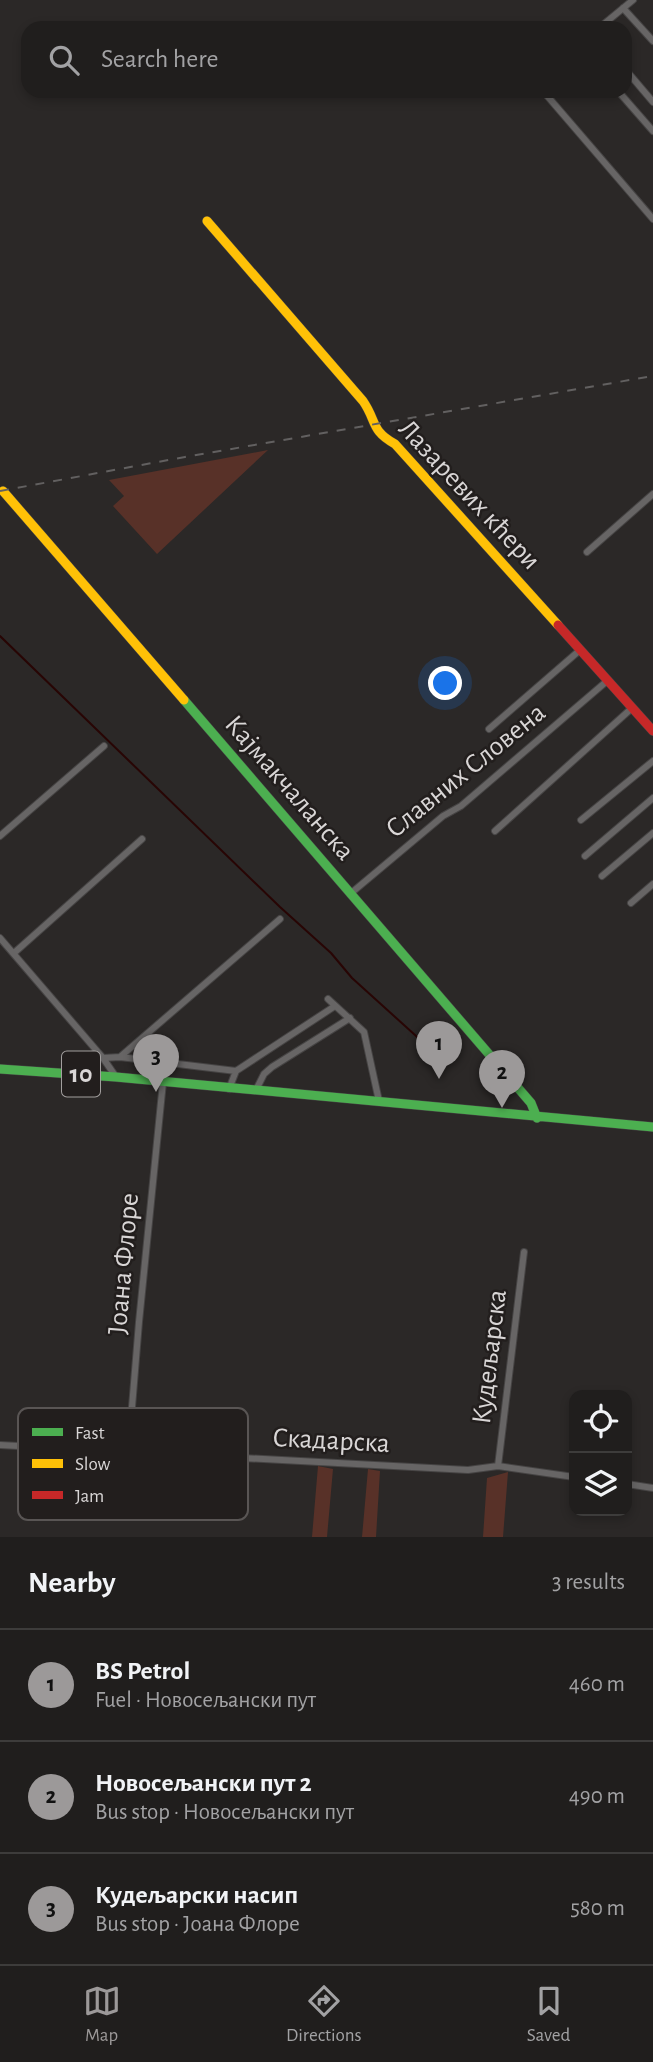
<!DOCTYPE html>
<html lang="en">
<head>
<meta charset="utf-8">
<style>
	body { margin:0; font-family:"Alegreya Sans",sans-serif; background:#282726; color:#f1f3f6 }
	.controls { position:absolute; right:21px; bottom:21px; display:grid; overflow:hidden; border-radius:14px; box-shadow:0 4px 10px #0003 }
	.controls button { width:63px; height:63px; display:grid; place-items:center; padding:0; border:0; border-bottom:2px solid #3d3c3b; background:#201e1d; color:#f1f3f6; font:35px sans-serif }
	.you { position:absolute; left:446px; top:684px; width:24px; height:24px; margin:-18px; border:5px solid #fff; border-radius:50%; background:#1a73e8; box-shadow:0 0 0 10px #1a73e833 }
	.badge { display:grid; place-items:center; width:46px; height:46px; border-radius:50%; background:#9c9999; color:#111; font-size:23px; font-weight:700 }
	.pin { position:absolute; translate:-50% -58px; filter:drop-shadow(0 2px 4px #0008) }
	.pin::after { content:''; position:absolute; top:37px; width:24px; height:21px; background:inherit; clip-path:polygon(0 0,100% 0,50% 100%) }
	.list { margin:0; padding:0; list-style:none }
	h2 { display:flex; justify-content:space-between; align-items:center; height:91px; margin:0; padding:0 28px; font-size:30px }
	h2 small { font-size:23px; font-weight:400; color:#a2a2a4 }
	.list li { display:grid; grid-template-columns:46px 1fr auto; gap:21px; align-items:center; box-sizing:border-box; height:112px; padding:0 28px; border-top:2px solid #3d3c3b }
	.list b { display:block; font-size:26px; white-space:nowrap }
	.list p { margin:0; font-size:23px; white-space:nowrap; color:#a2a2a4 }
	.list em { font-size:23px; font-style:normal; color:#a2a2a4 }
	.icon { flex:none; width:38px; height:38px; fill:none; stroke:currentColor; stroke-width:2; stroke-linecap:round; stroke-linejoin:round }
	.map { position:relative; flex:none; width:653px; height:1537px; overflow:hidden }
	.search { position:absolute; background:#201e1d; box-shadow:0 4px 10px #0003; left:21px; right:21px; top:21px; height:77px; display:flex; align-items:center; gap:18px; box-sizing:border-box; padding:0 24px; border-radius:21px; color:#a2a2a4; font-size:26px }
	.sheet { height:427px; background:#201e1d }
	nav { display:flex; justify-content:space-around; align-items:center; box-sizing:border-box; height:98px; border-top:2px solid #3d3c3b; background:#201e1d; font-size:19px; color:#a2a2a4 }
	nav a { display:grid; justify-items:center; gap:4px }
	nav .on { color:#9c9999 }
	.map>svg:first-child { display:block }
	.green { fill:#583128 }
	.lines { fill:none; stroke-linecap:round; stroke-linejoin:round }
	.stream { stroke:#280504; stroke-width:2 }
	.street-casing { stroke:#464444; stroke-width:8 }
	.fast-casing { stroke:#464444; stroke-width:10 }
	.slow-casing { stroke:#464444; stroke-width:10 }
	.jam-casing { stroke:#464444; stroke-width:10 }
	.street { stroke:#676565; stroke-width:6 }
	.fast { stroke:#4caf50; stroke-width:9 }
	.slow { stroke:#ffc107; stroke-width:9 }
	.jam { stroke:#c62828; stroke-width:9 }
	.rail { stroke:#626060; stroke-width:2; stroke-dasharray:9 9; stroke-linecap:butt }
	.labels { text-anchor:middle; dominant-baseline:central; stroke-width:5; stroke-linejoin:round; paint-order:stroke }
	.shield { fill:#221e1d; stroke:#a29f9e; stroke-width:2 }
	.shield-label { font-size:26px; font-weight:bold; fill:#d9d6d6 }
	.street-label { font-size:28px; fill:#d9d6d6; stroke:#221e1d }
	.key { fill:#221e1d; stroke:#595554; stroke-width:2 }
	.key-label { font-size:19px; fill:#d9d6d6 }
</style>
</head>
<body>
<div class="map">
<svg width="653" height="1537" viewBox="0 0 653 1537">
	<rect width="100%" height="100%" fill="#2b2827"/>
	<path class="green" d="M268 450 157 554 113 506 124 496 109 480Z
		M318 1466 333 1469 327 1537H312Z
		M368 1469 380 1471 376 1537H362Z
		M508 1472 503 1537H483L487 1478Z"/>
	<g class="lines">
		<path class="stream" d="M0 636 280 907 331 953 352 978 436 1054"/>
		<defs>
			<path id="street" d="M623 8 653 41
				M599 28 633 0
				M625 69 653 102
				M543 91 653 219
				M618 91 653 131
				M587 552 653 494
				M489 729 580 650
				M581 820 653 761
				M495 831 632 708
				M0 836 104 746
				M585 856 653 798
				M602 876 653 833
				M350 894 443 816 461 806 607 681
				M631 903 653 884
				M0 938 103 1058 116 1077
				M14 953 142 839
				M328 999 364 1032 379 1101
				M120 1057 280 919
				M103 1058 120 1057 236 1071 229 1089
				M236 1071 335 1006
				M256 1090 264 1074 272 1067 350 1018
				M0 1445 468 1470 498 1466 574 1477
				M126 1450 132 1407 139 1322 163 1082
				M498 1466 524 1252
				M627 1484 653 1488"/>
			<path id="fast" d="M184 700 531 1103 537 1118
				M0 1069 116 1077 653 1127"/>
			<path id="slow" d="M207 221 363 401C377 421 370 430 395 444L558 625
				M3 491 184 700"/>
			<path id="jam" d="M558 625 653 731"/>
		</defs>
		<use href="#street" class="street-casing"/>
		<use href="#fast" class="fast-casing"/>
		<use href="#slow" class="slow-casing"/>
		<use href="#jam" class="jam-casing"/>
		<use href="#street" class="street"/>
		<use href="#fast" class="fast"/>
		<use href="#slow" class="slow"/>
		<use href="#jam" class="jam"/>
		<path class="rail" d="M0 491 185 457 653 376"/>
	</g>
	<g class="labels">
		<rect class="shield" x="62" y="1051.5" width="38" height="45" rx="5"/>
		<g class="shield-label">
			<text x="81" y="1074">10</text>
		</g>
		<g class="street-label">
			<text transform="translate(469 495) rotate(47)">Лазаревих кћери</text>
			<text transform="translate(466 771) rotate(-39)">Славних Словена</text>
			<text transform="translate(289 788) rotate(49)">Кајмакчаланска</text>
			<text transform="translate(124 1264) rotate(-85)">Јоана Флоре</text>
			<text transform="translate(490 1357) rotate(-83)">Кудељарска</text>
			<text transform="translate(331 1441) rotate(3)">Скадарска</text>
		</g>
	</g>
	<rect x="18" y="1408" width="230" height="112" rx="10" class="key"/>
	<rect x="32" y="1428" width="31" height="8" fill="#4caf50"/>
	<rect x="32" y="1459" width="31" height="9" fill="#ffc107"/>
	<rect x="32" y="1491" width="31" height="8" fill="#c62828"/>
	<g class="key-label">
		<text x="75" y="1439">Fast</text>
		<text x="75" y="1470">Slow</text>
		<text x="75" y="1502">Jam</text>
	</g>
</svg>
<div class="controls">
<button><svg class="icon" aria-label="locate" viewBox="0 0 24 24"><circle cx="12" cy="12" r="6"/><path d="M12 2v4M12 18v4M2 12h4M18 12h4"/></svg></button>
<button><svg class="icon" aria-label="layers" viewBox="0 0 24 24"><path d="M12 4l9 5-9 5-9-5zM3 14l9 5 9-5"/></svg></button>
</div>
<div class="you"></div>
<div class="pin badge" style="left:439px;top:1079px">1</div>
<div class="pin badge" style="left:502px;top:1108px">2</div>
<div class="pin badge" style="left:156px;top:1092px">3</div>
<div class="search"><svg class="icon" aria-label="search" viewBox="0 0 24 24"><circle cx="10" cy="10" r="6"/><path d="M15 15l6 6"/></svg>Search here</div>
</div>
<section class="sheet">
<h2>Nearby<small>3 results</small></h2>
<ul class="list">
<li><span class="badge">1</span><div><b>BS Petrol</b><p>Fuel · Новосељански пут</p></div><em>460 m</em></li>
<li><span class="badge">2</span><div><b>Новосељански пут 2</b><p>Bus stop · Новосељански пут</p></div><em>490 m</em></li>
<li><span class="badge">3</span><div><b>Кудељарски насип</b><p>Bus stop · Јоана Флоре</p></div><em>580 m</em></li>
</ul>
</section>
<nav>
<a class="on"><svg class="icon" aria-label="map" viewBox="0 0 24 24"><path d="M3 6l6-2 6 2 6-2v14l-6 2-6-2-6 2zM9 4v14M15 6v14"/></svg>Map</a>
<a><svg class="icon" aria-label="directions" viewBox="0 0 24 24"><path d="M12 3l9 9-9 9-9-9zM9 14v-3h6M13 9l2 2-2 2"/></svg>Directions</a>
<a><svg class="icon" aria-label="saved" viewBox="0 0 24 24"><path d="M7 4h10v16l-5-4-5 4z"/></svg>Saved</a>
</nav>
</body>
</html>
